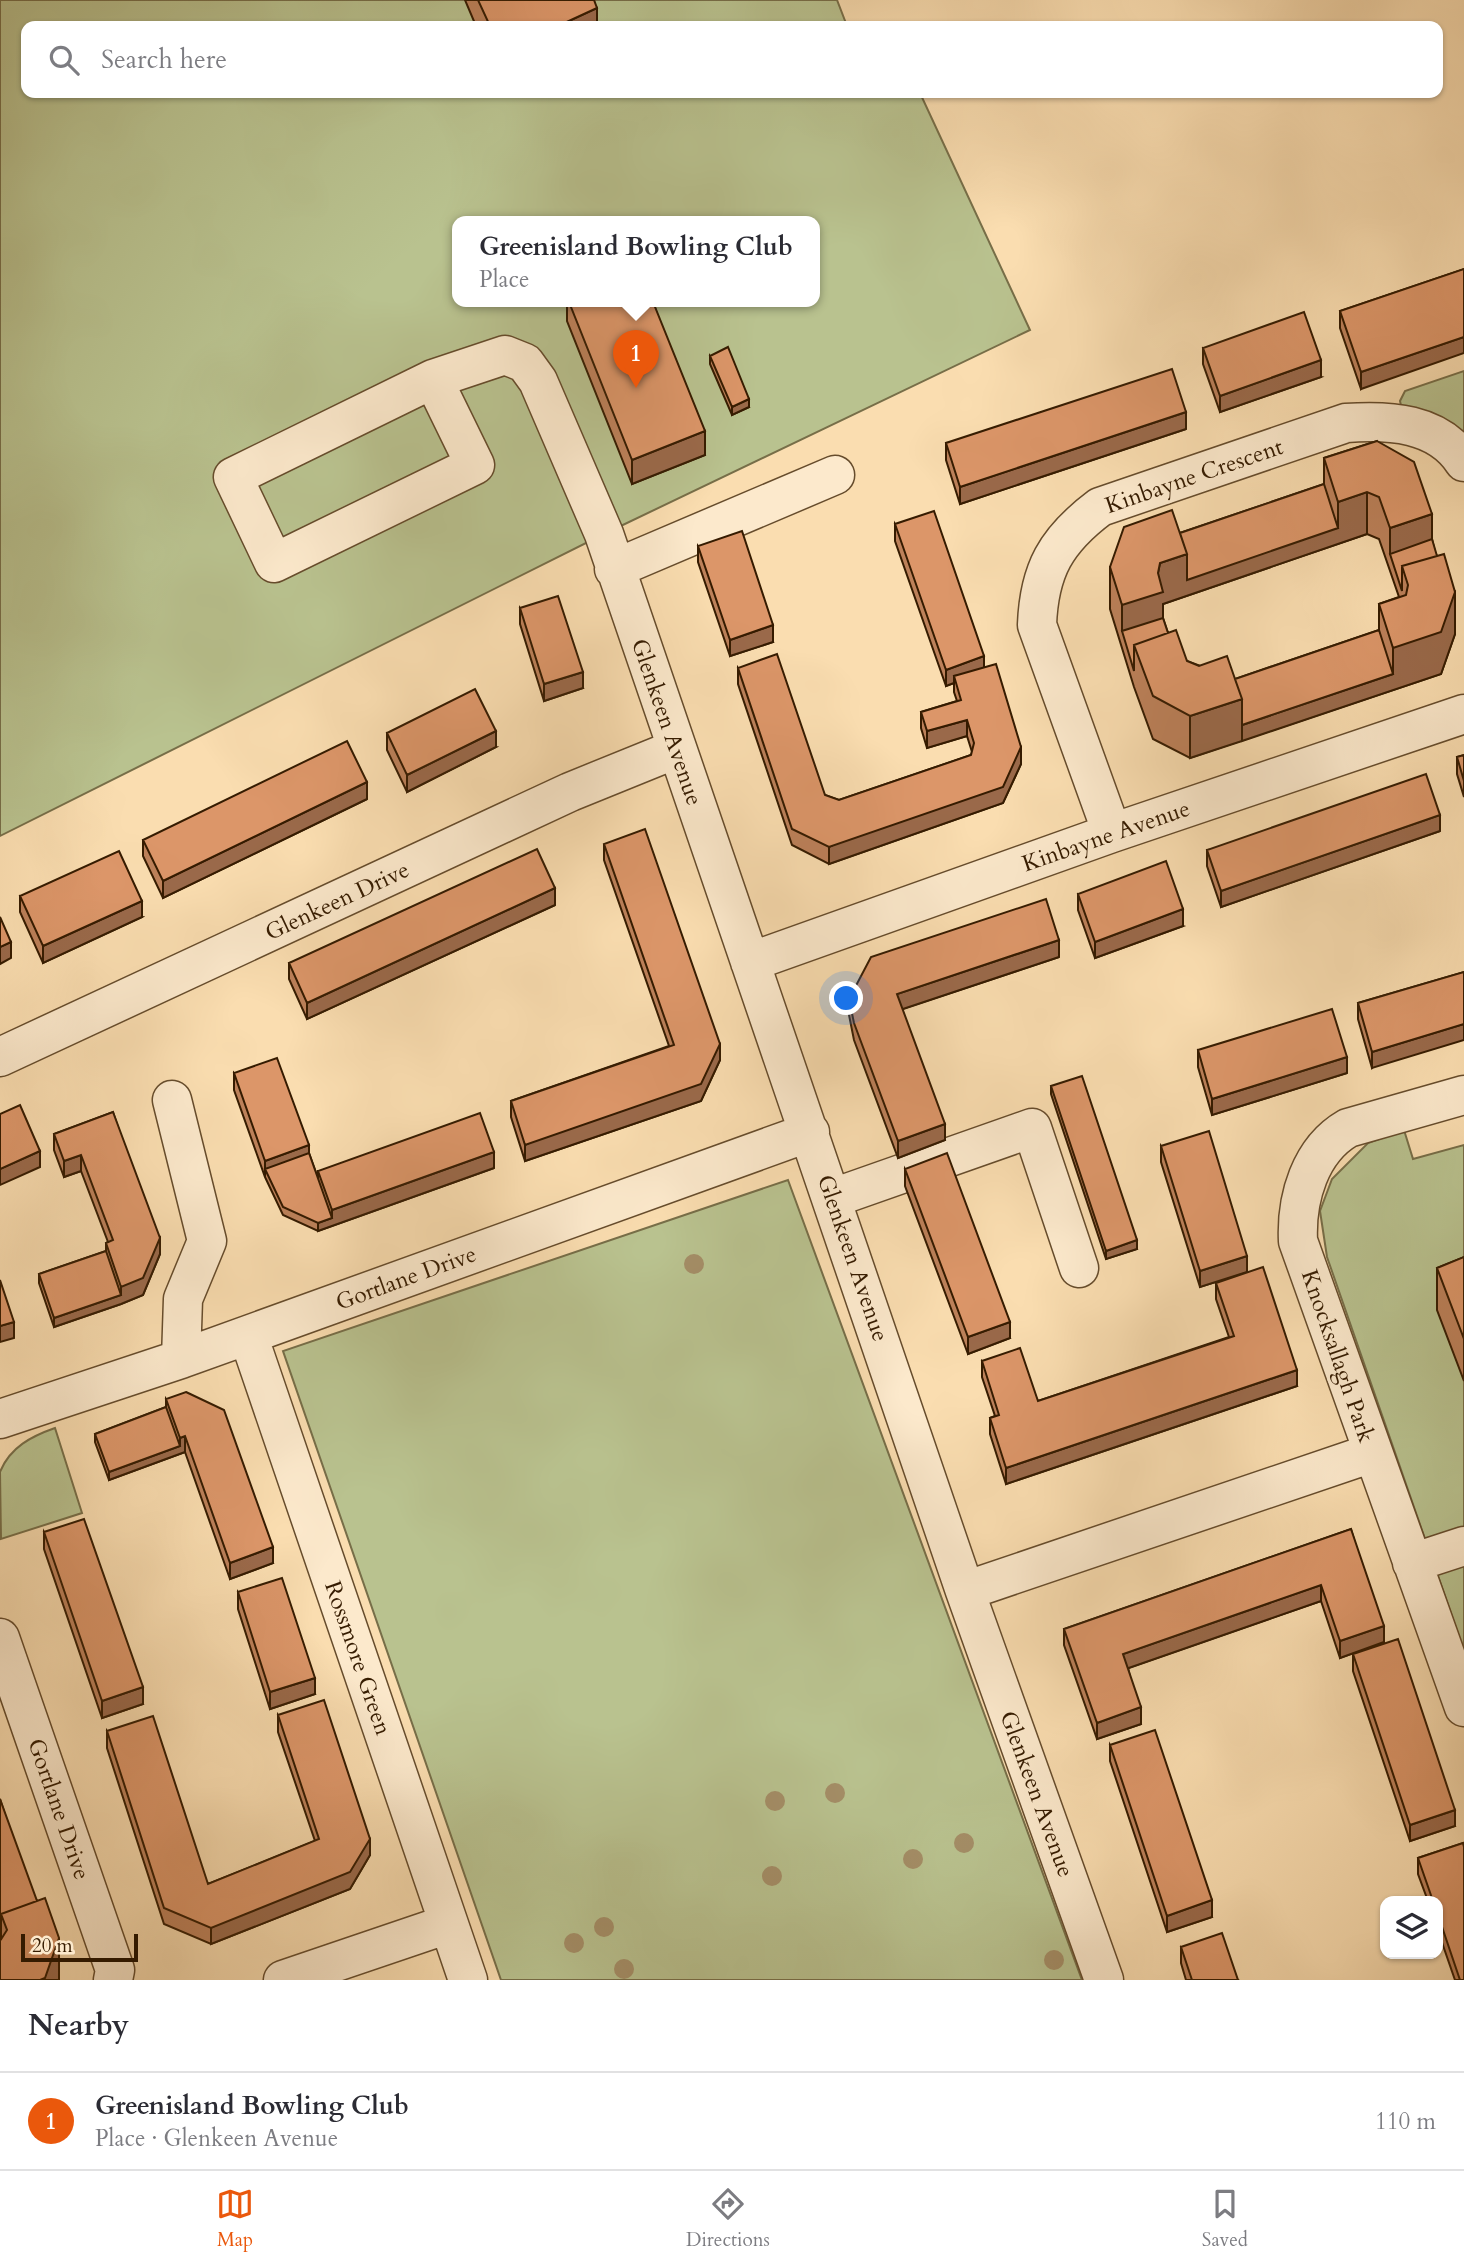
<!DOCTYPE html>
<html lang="en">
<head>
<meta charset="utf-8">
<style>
	body { margin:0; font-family:Cardo,serif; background:#f2f2f3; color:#2b2b33 }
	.controls { position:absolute; right:21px; bottom:21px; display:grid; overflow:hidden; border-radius:14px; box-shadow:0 2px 5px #0004 }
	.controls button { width:63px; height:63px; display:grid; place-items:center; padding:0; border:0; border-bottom:2px solid #e1e1e2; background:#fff; color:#2b2b33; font:35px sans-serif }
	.scale { position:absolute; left:21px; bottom:18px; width:117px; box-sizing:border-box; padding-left:7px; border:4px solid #351b00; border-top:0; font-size:19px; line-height:24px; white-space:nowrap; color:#351b00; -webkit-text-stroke:5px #fce9cc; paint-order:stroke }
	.you { position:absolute; left:847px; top:999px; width:24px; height:24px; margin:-18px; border:5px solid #fff; border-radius:50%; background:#1a73e8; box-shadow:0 0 0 10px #1a73e833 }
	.badge { display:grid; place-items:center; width:46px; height:46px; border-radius:50%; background:#ea580c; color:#fff; font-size:23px; font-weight:700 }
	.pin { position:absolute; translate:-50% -58px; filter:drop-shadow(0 2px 4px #0008) }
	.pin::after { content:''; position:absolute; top:37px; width:24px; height:21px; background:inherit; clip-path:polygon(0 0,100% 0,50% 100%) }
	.popup { position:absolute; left:452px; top:216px; width:368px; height:91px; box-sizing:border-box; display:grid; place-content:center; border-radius:14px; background:#fff; filter:drop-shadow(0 2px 5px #0005); font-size:23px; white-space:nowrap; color:#7c7c81 }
	.popup b { font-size:26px; color:#2b2b33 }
	.popup::after { content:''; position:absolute; left:50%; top:100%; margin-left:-14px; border:14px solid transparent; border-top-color:#fff }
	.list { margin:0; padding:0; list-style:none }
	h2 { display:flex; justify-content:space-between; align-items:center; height:91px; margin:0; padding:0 28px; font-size:30px }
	h2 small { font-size:23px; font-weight:400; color:#7c7c81 }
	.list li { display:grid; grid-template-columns:46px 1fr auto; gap:21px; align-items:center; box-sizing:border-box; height:98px; padding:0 28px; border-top:2px solid #e1e1e2 }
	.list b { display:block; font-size:26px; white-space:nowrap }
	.list p { margin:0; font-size:23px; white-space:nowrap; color:#7c7c81 }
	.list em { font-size:23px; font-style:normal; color:#7c7c81 }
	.icon { flex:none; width:38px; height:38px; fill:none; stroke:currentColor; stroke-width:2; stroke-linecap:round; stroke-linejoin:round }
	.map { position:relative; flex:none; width:1464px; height:1980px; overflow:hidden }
	.search { position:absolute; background:#fff; box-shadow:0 2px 5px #0004; left:21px; right:21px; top:21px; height:77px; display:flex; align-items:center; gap:18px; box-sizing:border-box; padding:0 24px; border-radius:14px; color:#7c7c81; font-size:26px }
	.sheet { height:189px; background:#fff }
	nav { display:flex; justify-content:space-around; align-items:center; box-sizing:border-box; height:98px; border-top:2px solid #e1e1e2; background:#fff; font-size:19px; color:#7c7c81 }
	nav a { display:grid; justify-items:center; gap:4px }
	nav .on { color:#ea580c }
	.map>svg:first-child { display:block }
	.green { fill:#b9c28f; stroke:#776e48; stroke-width:2; fill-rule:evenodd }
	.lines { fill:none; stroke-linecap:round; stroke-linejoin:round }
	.minor-casing { stroke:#664c2c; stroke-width:41 }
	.minor { stroke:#fce9cc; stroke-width:38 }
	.tree { fill:#a48e67 }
	.wall { fill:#bd815a; stroke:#351b00; stroke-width:2; fill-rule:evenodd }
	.shaded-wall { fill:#9a694a; stroke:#351b00; stroke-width:2 }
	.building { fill:#dc9669; stroke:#351b00; stroke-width:2 }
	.labels { text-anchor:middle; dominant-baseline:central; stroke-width:6; stroke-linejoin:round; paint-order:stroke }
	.street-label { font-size:23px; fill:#351b00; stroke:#fce9cc }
</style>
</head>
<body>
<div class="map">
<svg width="1464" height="1980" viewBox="0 0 1464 1980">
	<rect width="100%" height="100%" fill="#faddb0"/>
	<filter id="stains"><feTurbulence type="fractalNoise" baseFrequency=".00286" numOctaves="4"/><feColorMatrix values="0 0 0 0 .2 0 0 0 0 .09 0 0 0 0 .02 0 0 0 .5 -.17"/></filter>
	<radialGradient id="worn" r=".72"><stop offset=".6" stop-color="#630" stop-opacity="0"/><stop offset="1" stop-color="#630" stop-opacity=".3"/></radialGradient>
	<path class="green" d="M0 0H837L847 26H26V93H920L1030 330 604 534 0 836ZM458 222H814V302H458Z
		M1464 371V440L1402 410 1400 401 1405 391Z
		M1404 1130 1413 1159 1464 1145V1651L1327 1257 1320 1211 1332 1179 1368 1143Z
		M788 1180 1082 1980H501L283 1351Z
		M55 1428 82 1513 1 1539 0 1472C10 1447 32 1436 55 1428Z"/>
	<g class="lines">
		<defs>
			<path id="minor" d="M433 379 475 465 274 563 233 477 433 379 505 355 525 363 538 381 604 534 965 1591 1104 1980
				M614 569 835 475
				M1112 833 1037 625C1039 570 1056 540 1100 507L1346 423C1389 420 1438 422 1464 462
				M750 962 1112 833 1464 714
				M0 1057 570 792 676 749
				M1464 1095 1348 1128C1310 1150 1296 1198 1298 1241L1464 1707
				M172 1100 207 1241 183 1299 181 1359
				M833 1198 1032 1128 1079 1268
				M248 1335 468 1980
				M0 1419 181 1359 810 1132
				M1412 1563 1464 1546
				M965 1591 1372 1453
				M0 1638 115 1970 113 1980
				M283 1980 448 1924"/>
		</defs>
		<use href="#minor" class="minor-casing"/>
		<use href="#minor" class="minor"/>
	</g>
	<g class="tree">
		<circle cx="694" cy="1264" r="10"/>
		<circle cx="835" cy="1793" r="10"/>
		<circle cx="775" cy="1801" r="10"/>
		<circle cx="964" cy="1843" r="10"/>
		<circle cx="913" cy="1859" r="10"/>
		<circle cx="772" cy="1876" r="10"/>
		<circle cx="604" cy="1927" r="10"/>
		<circle cx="574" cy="1943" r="10"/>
		<circle cx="1054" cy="1960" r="10"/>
		<circle cx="624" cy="1969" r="10"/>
	</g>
	<path class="wall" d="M465 0H594L597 26H476Z
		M1464 269 1361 389 1340 328V311Z
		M567 302H653L705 455 632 484 567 321Z
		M1203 348 1321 377 1220 412 1203 364Z
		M710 356 749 407 732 415 710 364Z
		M1186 429 960 504 946 460V443Z
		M1377 441 1432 539 1455 634 1441 674 1190 758 1153 739 1134 687 1110 609V567L1180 533 1324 484V458ZM1367 534 1379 539 1399 597 1379 604V630L1235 679 1187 661 1168 633 1163 618V604Z
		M895 524 984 667 1021 764 1003 803 829 864 792 845 738 684V668L825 795 839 800 971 755 972 752 967 736 927 748 921 728V712L957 701 954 692V683L946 686 895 541Z
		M698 546 773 642 730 656 698 562Z
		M520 608 583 688 544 701 520 624Z
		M387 733 496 747 407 792 387 750Z
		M1464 755V797L1457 774V757Z
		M367 799 163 898 143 856V840Z
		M1440 831 1221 907 1207 866V850Z
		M604 844 720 1060 701 1101 525 1161 511 1117V1101L669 1046 604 860Z
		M1078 894 1183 926 1095 958 1078 910Z
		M20 896 142 917 43 963 20 912Z
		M555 905 307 1019 289 979V963Z
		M1059 957 902 1009 945 1140 898 1158 854 1040 849 1015V999Z
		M1464 972 1372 1068 1358 1019V1003Z
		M1198 1050 1347 1073 1212 1115 1198 1067Z
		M234 1073 309 1153 318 1178V1171L494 1168 318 1231 283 1215 265 1177 234 1090Z
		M1051 1086 1137 1249 1106 1259 1051 1094Z
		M113 1112 160 1254 143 1295 121 1304 54 1327 39 1283V1274L106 1251V1243L108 1242 81 1171 64 1177 54 1150V1134Z
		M1161 1146 1247 1272 1200 1287 1161 1162Z
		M905 1169 1010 1338 968 1354 905 1186Z
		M1464 1257V1381L1437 1310V1268Z
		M1216 1283 1297 1386 1006 1484 990 1434V1418L995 1416 982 1377V1361L1038 1401 1229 1337 1216 1299Z
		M166 1399 273 1563 230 1579 185 1452 109 1480 95 1442V1434L166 1407Z
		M1351 1529 1384 1642 1340 1658 1321 1601 1128 1668 1141 1724 1097 1739 1064 1645V1629Z
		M44 1532 143 1704 102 1718 44 1549Z
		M238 1592 315 1694 270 1709 238 1609Z
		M1353 1654 1455 1826 1410 1841 1353 1671Z
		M278 1715 370 1855 350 1889 211 1944 164 1924 107 1748V1731L208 1884 315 1841 278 1732Z
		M1110 1745 1212 1917 1167 1932 1110 1761Z
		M0 1799 59 1980H0Z
		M1463 1843 1464 1847V1980H1455L1438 1931V1901H1428L1418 1874V1858Z
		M1181 1947 1238 1980H1186L1181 1963Z"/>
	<path class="shaded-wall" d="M597 8V26H558Z
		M1464 337V353L1361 389V372Z
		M1321 360V377L1220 412V396Z
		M749 399V407L732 415V407Z
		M1186 412V429L960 504V487Z
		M705 431V455L632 484V460Z
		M1367 492V534L1163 604V635L1122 631V605L1158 573 1160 563 1187 554 1338 528V502Z
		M1432 514V556L1390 554V528Z
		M1455 592V634L1441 674 1242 741V725L1393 674V648Z
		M773 625V642L730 656V640Z
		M984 656V673L954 676V683L946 686V670Z
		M583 672V688L544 701V684Z
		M1242 699V741L1190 758V716Z
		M967 720V736L927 748V731Z
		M496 731V747L407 792V775Z
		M1021 747V764L1003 803 829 864V847Z
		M367 782V799L163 898V881Z
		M1440 815V831L1221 907V891Z
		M555 888V905L307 1019V1003Z
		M142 901V917L43 963V946Z
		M1183 909V926L1095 958V942Z
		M1059 940V957L897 1011V994Z
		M11 942V958L0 964V947Z
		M1464 1024V1040L1372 1068V1052Z
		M720 1044V1060L701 1101 525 1161V1145Z
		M1347 1057V1073L1212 1115V1099Z
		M945 1124V1140L898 1158V1141Z
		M309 1145V1161L265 1169V1177V1161Z
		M40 1151V1167L0 1185V1169Z
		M494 1152V1168L318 1231V1223L332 1218V1210Z
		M81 1155V1171L64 1177V1161Z
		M160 1238V1254L143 1295 121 1304 54 1327V1318L121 1295V1287Z
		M1137 1240V1249L1106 1259V1251Z
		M1247 1256V1272L1200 1287V1271Z
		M14 1322V1338L0 1342V1326Z
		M1010 1322V1338L968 1354V1337Z
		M1297 1370V1386L1006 1484V1468Z
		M185 1436V1452L109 1480V1472L180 1446V1438Z
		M273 1547V1563L230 1579V1563Z
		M1321 1585V1601L1123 1670V1654Z
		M1384 1626V1642L1340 1658V1641Z
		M315 1678V1694L270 1709V1692Z
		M143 1687V1704L102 1718V1701Z
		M1141 1707V1724L1097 1739V1723Z
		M1455 1810V1826L1410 1841V1825Z
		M370 1839V1855L350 1889 211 1944V1928Z
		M1212 1900V1917L1167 1932V1916Z
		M59 1938V1980H40Z"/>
	<path class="building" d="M478 0H594L597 8 558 26H490Z
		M1464 269V337L1361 372 1340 311Z
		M569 302H653L705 431 632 460Z
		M1304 312 1321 360 1220 396 1203 348Z
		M728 347 749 399 732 407 710 356Z
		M1172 369 1186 412 960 487 946 443Z
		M1377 441 1414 462 1432 514 1390 528 1379 497 1367 492 1338 502 1324 458Z
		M1324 484 1338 528 1187 580V554L1180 533Z
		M1172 510 1187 554 1160 563 1158 573 1163 592 1122 605 1110 567 1124 527Z
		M934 511 984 656 946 670 895 524Z
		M742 531 773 625 730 640 698 546Z
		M1432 539 1437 556 1402 566V591L1390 554Z
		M1444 554 1455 592 1441 632 1393 648 1379 604 1406 595 1408 585 1402 566Z
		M558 596 583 672 544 684 520 608Z
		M1163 618 1168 633 1134 645V671L1122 631Z
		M1176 630 1187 661 1199 666 1227 656 1242 699 1190 716 1153 696 1134 645Z
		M1379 630 1393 674 1242 725V699L1235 679Z
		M777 654 825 795 839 800 971 755 974 743 967 720 927 731 921 712 961 700 954 676 996 664 1021 747 1003 787 829 847 792 829 738 668Z
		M475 689 496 731 407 775 387 733Z
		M347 741 367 782 163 881 143 840Z
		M1464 755V781L1457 757Z
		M1426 774 1440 815 1221 891 1207 850Z
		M645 829 720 1044 701 1084 525 1145 511 1101 674 1045 604 844Z
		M537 849 555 888 307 1003 289 963Z
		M119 851 142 901 43 946 20 896Z
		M1166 861 1183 909 1095 942 1078 894Z
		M1046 899 1059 940 897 994 945 1124 898 1141 854 1023 849 999 871 957Z
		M0 917 11 942 0 947Z
		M1464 972V1024L1372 1052 1358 1003Z
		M1332 1009 1347 1057 1212 1099 1198 1050Z
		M277 1058 309 1145 265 1161 234 1073Z
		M1082 1076 1137 1240 1106 1251 1051 1086Z
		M20 1105 40 1151 0 1169V1114Z
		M113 1112 160 1238 143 1278 121 1287 106 1243 113 1240 81 1155 64 1161 54 1134Z
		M480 1113 494 1152 332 1210 318 1171Z
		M1209 1131 1247 1256 1200 1271 1161 1146Z
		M309 1153 332 1218 318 1223 283 1207 265 1169Z
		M947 1153 1010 1322 968 1337 905 1169Z
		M106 1251 121 1295 54 1318 39 1274Z
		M1464 1257V1339L1437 1268Z
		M1263 1267 1297 1370 1006 1468 990 1418 999 1415 982 1361 1020 1348 1038 1401 1234 1336 1216 1283Z
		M0 1280 14 1322 0 1326Z
		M186 1392 224 1410 273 1547 230 1563 185 1436 180 1438 166 1399Z
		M166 1407 180 1446 109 1472 95 1434Z
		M84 1519 143 1687 102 1701 44 1532Z
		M1351 1529 1384 1626 1340 1641 1321 1585 1123 1654 1141 1707 1097 1723 1064 1629Z
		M282 1578 315 1678 270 1692 238 1592Z
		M1398 1639 1455 1810 1410 1825 1353 1654Z
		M324 1700 370 1839 350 1872 211 1928 164 1908 107 1731 153 1716 208 1884 319 1839 278 1715Z
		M1155 1730 1212 1900 1167 1916 1110 1745Z
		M0 1799 37 1901 1 1914V1940L0 1937Z
		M1463 1843 1464 1847V1980H1460L1438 1915V1901H1433L1418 1858Z
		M45 1898 59 1938 45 1978 40 1980H0V1941L7 1930 1 1914Z
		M1222 1933 1238 1980H1192L1181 1947Z"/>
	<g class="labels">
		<g class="street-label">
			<text transform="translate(1194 476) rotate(-19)">Kinbayne Crescent</text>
			<text transform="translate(667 722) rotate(71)">Glenkeen Avenue</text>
			<text transform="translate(1106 836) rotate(-19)">Kinbayne Avenue</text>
			<text transform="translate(337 901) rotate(-25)">Glenkeen Drive</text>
			<text transform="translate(853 1258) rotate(71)">Glenkeen Avenue</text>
			<text transform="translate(406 1278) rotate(-20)">Gortlane Drive</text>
			<text transform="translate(1338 1356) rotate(71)">Knocksallagh Park</text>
			<text transform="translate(358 1658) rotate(71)">Rossmore Green</text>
			<text transform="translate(1037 1794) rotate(70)">Glenkeen Avenue</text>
			<text transform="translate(59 1809) rotate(71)">Gortlane Drive</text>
		</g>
	</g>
	<rect width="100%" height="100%" filter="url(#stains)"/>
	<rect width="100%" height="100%" fill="url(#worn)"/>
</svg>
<div class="controls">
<button><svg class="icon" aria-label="layers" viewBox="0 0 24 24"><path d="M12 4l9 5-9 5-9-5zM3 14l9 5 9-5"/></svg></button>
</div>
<div class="scale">20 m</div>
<div class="you"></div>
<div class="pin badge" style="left:636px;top:388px">1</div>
<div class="popup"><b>Greenisland Bowling Club</b>Place</div>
<div class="search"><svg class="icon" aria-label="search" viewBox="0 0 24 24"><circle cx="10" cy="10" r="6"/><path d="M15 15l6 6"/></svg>Search here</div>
</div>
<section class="sheet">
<h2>Nearby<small></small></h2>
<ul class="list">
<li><span class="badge">1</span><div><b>Greenisland Bowling Club</b><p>Place · Glenkeen Avenue</p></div><em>110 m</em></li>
</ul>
</section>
<nav>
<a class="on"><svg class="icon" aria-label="map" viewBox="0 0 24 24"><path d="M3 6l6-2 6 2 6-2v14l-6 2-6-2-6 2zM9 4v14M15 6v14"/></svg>Map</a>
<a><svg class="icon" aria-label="directions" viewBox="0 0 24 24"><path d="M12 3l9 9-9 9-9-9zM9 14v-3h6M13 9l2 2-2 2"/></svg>Directions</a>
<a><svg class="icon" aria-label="saved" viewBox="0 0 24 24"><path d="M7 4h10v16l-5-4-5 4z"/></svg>Saved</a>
</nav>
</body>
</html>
